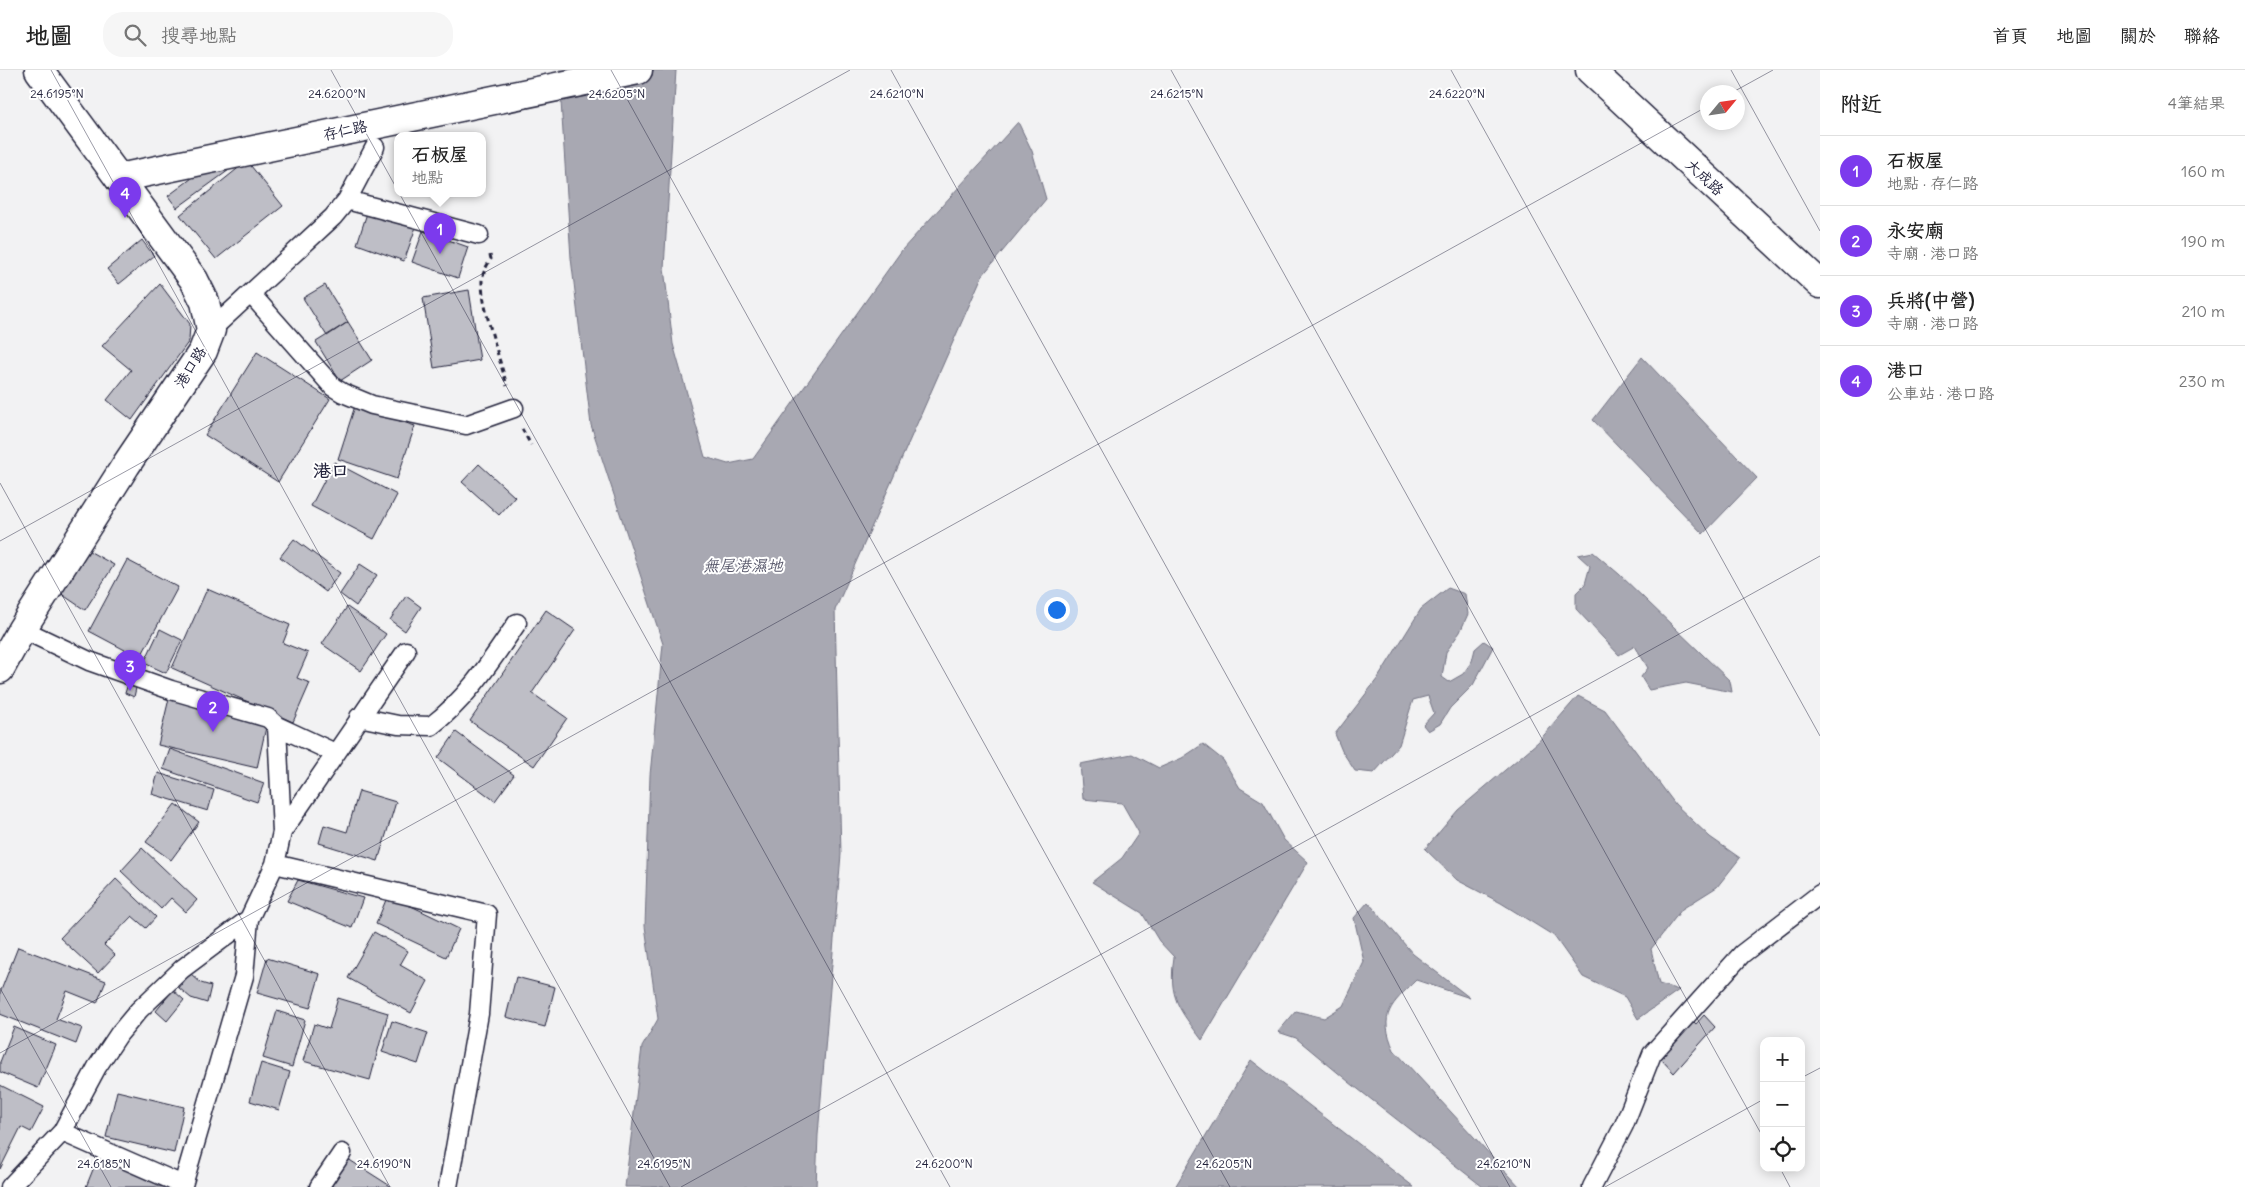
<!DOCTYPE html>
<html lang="zh-TW">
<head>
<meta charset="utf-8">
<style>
	body { margin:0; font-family:Delius,"LXGW WenKai TC",sans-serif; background:#f6f6f6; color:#222 }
	.controls { position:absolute; right:15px; bottom:15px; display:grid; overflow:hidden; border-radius:10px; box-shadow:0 2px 12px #0003 }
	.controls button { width:45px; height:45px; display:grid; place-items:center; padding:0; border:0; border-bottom:1px solid #e0e0e0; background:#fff; color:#222; font:25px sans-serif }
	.compass { position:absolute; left:1700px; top:15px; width:45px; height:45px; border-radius:50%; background:#fff; box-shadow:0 2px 12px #0003; rotate:61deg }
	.you { position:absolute; left:1056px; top:539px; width:18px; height:18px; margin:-12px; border:4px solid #fff; border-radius:50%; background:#1a73e8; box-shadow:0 0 0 8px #1a73e833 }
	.badge { display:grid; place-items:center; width:32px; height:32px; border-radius:50%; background:#7c3aed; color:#fff; font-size:16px; font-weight:700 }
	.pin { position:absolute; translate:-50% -41px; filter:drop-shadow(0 1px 2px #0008) }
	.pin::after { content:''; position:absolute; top:26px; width:18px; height:15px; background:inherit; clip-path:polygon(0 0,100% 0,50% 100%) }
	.popup { position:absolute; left:394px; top:62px; width:92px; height:65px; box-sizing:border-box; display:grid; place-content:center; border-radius:10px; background:#fff; filter:drop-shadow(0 1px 4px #0005); font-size:16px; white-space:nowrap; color:#767676 }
	.popup b { font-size:19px; color:#222 }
	.popup::after { content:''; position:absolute; left:50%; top:100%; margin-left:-10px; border:10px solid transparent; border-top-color:#fff }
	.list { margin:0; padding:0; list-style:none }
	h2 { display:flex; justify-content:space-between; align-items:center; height:65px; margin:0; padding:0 20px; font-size:21px }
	h2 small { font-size:16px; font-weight:400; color:#767676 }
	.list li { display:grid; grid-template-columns:32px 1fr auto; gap:15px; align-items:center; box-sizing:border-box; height:70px; padding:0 20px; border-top:1px solid #e0e0e0 }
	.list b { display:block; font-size:19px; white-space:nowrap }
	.list p { margin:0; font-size:16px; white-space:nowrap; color:#767676 }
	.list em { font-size:16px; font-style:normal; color:#767676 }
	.icon { flex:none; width:28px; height:28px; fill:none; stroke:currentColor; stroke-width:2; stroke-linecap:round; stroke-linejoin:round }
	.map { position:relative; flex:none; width:1820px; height:1117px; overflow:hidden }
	header { display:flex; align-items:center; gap:30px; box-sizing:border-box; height:70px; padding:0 25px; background:#fff; border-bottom:1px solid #e0e0e0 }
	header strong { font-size:24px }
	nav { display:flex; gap:28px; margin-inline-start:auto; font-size:18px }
	.search { width:350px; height:45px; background:#f6f6f6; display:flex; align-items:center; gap:12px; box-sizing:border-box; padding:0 18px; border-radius:20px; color:#767676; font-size:19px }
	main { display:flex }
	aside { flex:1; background:#fff }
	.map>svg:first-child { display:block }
	.water { fill:#a8a8b2; stroke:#727282 }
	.building { fill:#bebec6; stroke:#22223b }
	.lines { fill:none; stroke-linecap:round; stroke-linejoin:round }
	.lane-casing { stroke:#22223b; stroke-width:21 }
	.street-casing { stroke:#22223b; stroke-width:31 }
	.secondary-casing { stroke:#22223b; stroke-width:31 }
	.path { stroke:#22223b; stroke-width:3; stroke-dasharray:5 4; stroke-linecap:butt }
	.lane { stroke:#fff; stroke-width:18 }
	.street { stroke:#fff; stroke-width:28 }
	.secondary { stroke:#fff; stroke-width:28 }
	.ticks { fill:none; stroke:#22223b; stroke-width:1; stroke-opacity:0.45 }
	.labels { text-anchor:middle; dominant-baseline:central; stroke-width:4; stroke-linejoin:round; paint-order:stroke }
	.street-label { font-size:15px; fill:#22223b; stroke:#fff }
	.water-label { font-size:16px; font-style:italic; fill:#58586b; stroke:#fff }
	.quarter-label { font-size:18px; font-weight:bold; fill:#22223b; stroke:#fff }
	.ticks-label { font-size:12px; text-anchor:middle; fill:#22223b; stroke:#fff; stroke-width:4; stroke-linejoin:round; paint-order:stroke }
</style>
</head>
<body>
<header>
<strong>地圖</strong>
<div class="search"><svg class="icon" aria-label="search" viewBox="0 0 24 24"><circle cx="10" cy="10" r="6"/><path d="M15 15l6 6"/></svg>搜尋地點</div>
<nav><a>首頁</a><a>地圖</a><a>關於</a><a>聯絡</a></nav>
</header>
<main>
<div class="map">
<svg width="1820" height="1117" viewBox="0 0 1820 1117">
	<rect width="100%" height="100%" fill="#f2f2f3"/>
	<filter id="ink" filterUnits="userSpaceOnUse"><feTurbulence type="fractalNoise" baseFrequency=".02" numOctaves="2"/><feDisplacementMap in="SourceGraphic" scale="10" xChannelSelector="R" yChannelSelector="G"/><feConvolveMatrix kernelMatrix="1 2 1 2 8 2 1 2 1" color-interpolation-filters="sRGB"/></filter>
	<g filter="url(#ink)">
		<path class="water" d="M559 0H676L664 198 673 274 705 387 728 394 753 389 902 180 1018 52 1032 81 1046 129 982 206 835 540 841 784 818 1065 816 1117H625L642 977 658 949 645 856 650 705 663 574 591 355 571 188Z
			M1642 287 1757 408 1703 464 1593 350Z
			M1593 482 1619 504 1730 611 1732 622 1686 613 1649 620 1641 607 1648 598 1635 576 1619 585 1576 539V523L1585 514 1590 496 1578 485Z
			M1448 518 1465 524 1468 544 1460 562 1446 582 1442 607 1449 612 1463 604 1472 591 1475 579 1484 571 1493 577 1473 615 1450 638 1440 654 1428 661 1423 655 1434 643 1428 626 1413 630 1399 675 1374 703 1355 701 1342 681 1335 664 1378 608 1421 539Z
			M1578 626 1605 640 1675 734 1710 767 1740 788 1717 817 1682 839 1651 879 1659 914 1679 920 1638 949 1625 927 1583 907 1554 866 1501 833 1457 810 1425 779 1458 740 1538 672Z
			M1203 674 1223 690 1240 718 1263 732 1284 770 1308 792 1202 970C1179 939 1168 928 1174 887L1159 871 1142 843 1092 812 1122 788 1139 763 1122 733 1083 729 1080 694 1132 684 1159 698 1182 688Z
			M1368 832 1413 884 1470 928 1416 910C1391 935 1378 944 1394 980L1520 1117H1483L1349 1012 1296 968 1278 962 1296 941 1324 948 1343 936 1364 892 1354 848Z
			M1251 990 1414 1117H1175Z"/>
		<path class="building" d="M231 79 240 92 177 138 168 126Z
			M247 91 283 136 216 189 180 145Z
			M368 140 416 157 404 191 357 174Z
			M423 161 468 177 458 208 412 192Z
			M142 170 154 186 119 214 107 199Z
			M160 214 190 254 189 271 132 350 107 330 131 300 102 276Z
			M325 215 348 252 327 266 303 228Z
			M469 220 480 290 434 298 423 228Z
			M348 252 372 290 340 311 316 272Z
			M257 282 330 329 278 412 205 365Z
			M355 336 415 356 397 409 338 389Z
			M334 392 397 425 374 469 311 436Z
			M479 394 515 427 499 445 462 412Z
			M294 469 340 503 326 522 280 487Z
			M89 481 114 495 85 540 60 523Z
			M127 490 178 517 140 588 89 561Z
			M360 494 377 505 356 536 340 524Z
			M207 519 290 555 283 573 308 583 297 608 310 613 293 652 172 598Z
			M406 526 421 537 405 561 390 550Z
			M347 537 386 564 361 601 322 574Z
			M546 540 575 560 532 623 567 648 534 696 470 651Z
			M160 559 182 570 166 603 144 593Z
			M128 614 136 618 134 627 125 623Z
			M171 620 268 648 257 698 158 675Z
			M456 662 514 705 495 731 438 688Z
			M170 679 264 713 257 732 163 699Z
			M158 703 214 720 208 741 152 724Z
			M359 721 396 732 378 791 319 773 324 755 347 762Z
			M175 734 199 752 171 790 146 772Z
			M142 778 197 830 186 842 171 828 161 839 121 801Z
			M116 809 156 847 146 858 132 846 104 875 115 885 98 903 60 868Z
			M298 810 363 828 352 858 287 831Z
			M388 825 459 859 446 887 376 854Z
			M374 862 408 881 400 895 428 911 411 943 348 908Z
			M18 877 106 911 97 933 67 921 56 949 82 958 76 974 0 944V923Z
			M267 888 320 904 310 938 257 923Z
			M190 903 201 913 211 916 207 933 191 928 179 918Z
			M516 907 555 917 545 957 506 947Z
			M173 920 184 930 167 951 156 941Z
			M338 928 388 943 370 1010 303 991 314 954 329 959Z
			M277 941 305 950 292 997 263 988Z
			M1704 945 1715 957 1674 1003 1661 989 1672 972 1692 950 1696 954Z
			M392 951 428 963 418 994 382 982Z
			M14 957 56 975 38 1018 0 1002V992Z
			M261 993 290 1002 279 1040 250 1031Z
			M0 1015 44 1037 31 1062 21 1057 0 1099Z
			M117 1021 184 1037 174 1083 106 1067Z
			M98 1087 165 1115 164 1117H86Z
			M348 1089 392 1117H331Z"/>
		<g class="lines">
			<defs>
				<path id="lane" d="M347 130 479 165
					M251 224 333 317 343 323 372 335 466 355 514 338
					M211 260 333 147 347 130 375 77
					M22 559 89 591 171 620 268 648 277 656 335 683
					M359 647 398 655 431 656C468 628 491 591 517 553
					M282 762 406 581
					M275 794 487 844 479 944 448 1117
					M62 1062 183 1115 244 906 249 849
					M10 1117 62 1062 97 997 119 964 139 940 182 899 249 849 275 794 282 762 277 656
					M319 1117 342 1083
					M1592 1117 1624 1055 1652 984 1742 884 1820 824"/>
				<path id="street" d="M1590 0 1820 214
					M119 108 638 0"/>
				<path id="secondary" d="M0 599 22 559 126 395 203 281 211 260 205 232 194 210 39 0"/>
			</defs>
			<use href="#lane" class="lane-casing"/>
			<use href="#street" class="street-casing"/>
			<use href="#secondary" class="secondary-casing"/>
			<path class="path" d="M490 185 491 189C487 195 483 202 482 210 481 235 500 289 507 316
				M522 359 531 375"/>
			<use href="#lane" class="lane"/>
			<use href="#street" class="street"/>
			<use href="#secondary" class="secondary"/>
		</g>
	</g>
	<path class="ticks" d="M51 0 670 1117M331 0 950 1117M611 0 1230 1117M891 0 1510 1117M1171 0 1764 1069M1451 0 1820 666M1731 0 1820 161M1733 22 1773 0M0 413 390 1117M0 471 850 0M0 918 111 1117M0 983 1708 36M1801 1008 1820 998M1780 1098 1790 1117M681 1117 1820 486M1605 1117 1764 1029"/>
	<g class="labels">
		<g class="street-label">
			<text transform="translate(345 60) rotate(-12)">存仁路</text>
			<text transform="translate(1705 107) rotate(43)">大成路</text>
			<text transform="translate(190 297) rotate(-58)">港口路</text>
		</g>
		<g class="water-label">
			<text x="743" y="495">無尾港濕地</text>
		</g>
		<g class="quarter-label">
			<text x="331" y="400">港口</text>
		</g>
	</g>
	<g class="ticks-label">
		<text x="57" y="28">24.6195°N</text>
		<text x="337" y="28">24.6200°N</text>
		<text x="617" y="28">24.6205°N</text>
		<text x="897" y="28">24.6210°N</text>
		<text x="1177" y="28">24.6215°N</text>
		<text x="1457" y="28">24.6220°N</text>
		<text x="104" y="1098">24.6185°N</text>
		<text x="384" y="1098">24.6190°N</text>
		<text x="664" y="1098">24.6195°N</text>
		<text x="944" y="1098">24.6200°N</text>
		<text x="1224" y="1098">24.6205°N</text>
		<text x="1504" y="1098">24.6210°N</text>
	</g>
</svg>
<div class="controls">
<button>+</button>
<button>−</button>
<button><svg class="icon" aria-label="locate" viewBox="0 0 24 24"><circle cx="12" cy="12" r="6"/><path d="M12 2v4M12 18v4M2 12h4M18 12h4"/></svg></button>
</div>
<svg class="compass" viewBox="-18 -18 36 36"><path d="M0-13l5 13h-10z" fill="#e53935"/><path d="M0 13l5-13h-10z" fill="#767676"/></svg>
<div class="you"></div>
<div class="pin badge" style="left:440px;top:184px">1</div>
<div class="popup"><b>石板屋</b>地點</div>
<div class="pin badge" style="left:213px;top:662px">2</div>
<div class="pin badge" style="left:130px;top:621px">3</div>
<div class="pin badge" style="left:125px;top:148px">4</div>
</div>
<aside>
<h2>附近<small>4筆結果</small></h2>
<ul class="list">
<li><span class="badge">1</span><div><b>石板屋</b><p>地點 · 存仁路</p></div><em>160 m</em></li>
<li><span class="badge">2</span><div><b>永安廟</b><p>寺廟 · 港口路</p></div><em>190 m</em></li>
<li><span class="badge">3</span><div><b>兵將(中營)</b><p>寺廟 · 港口路</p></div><em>210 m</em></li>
<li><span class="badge">4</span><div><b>港口</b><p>公車站 · 港口路</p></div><em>230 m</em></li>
</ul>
</aside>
</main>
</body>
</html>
